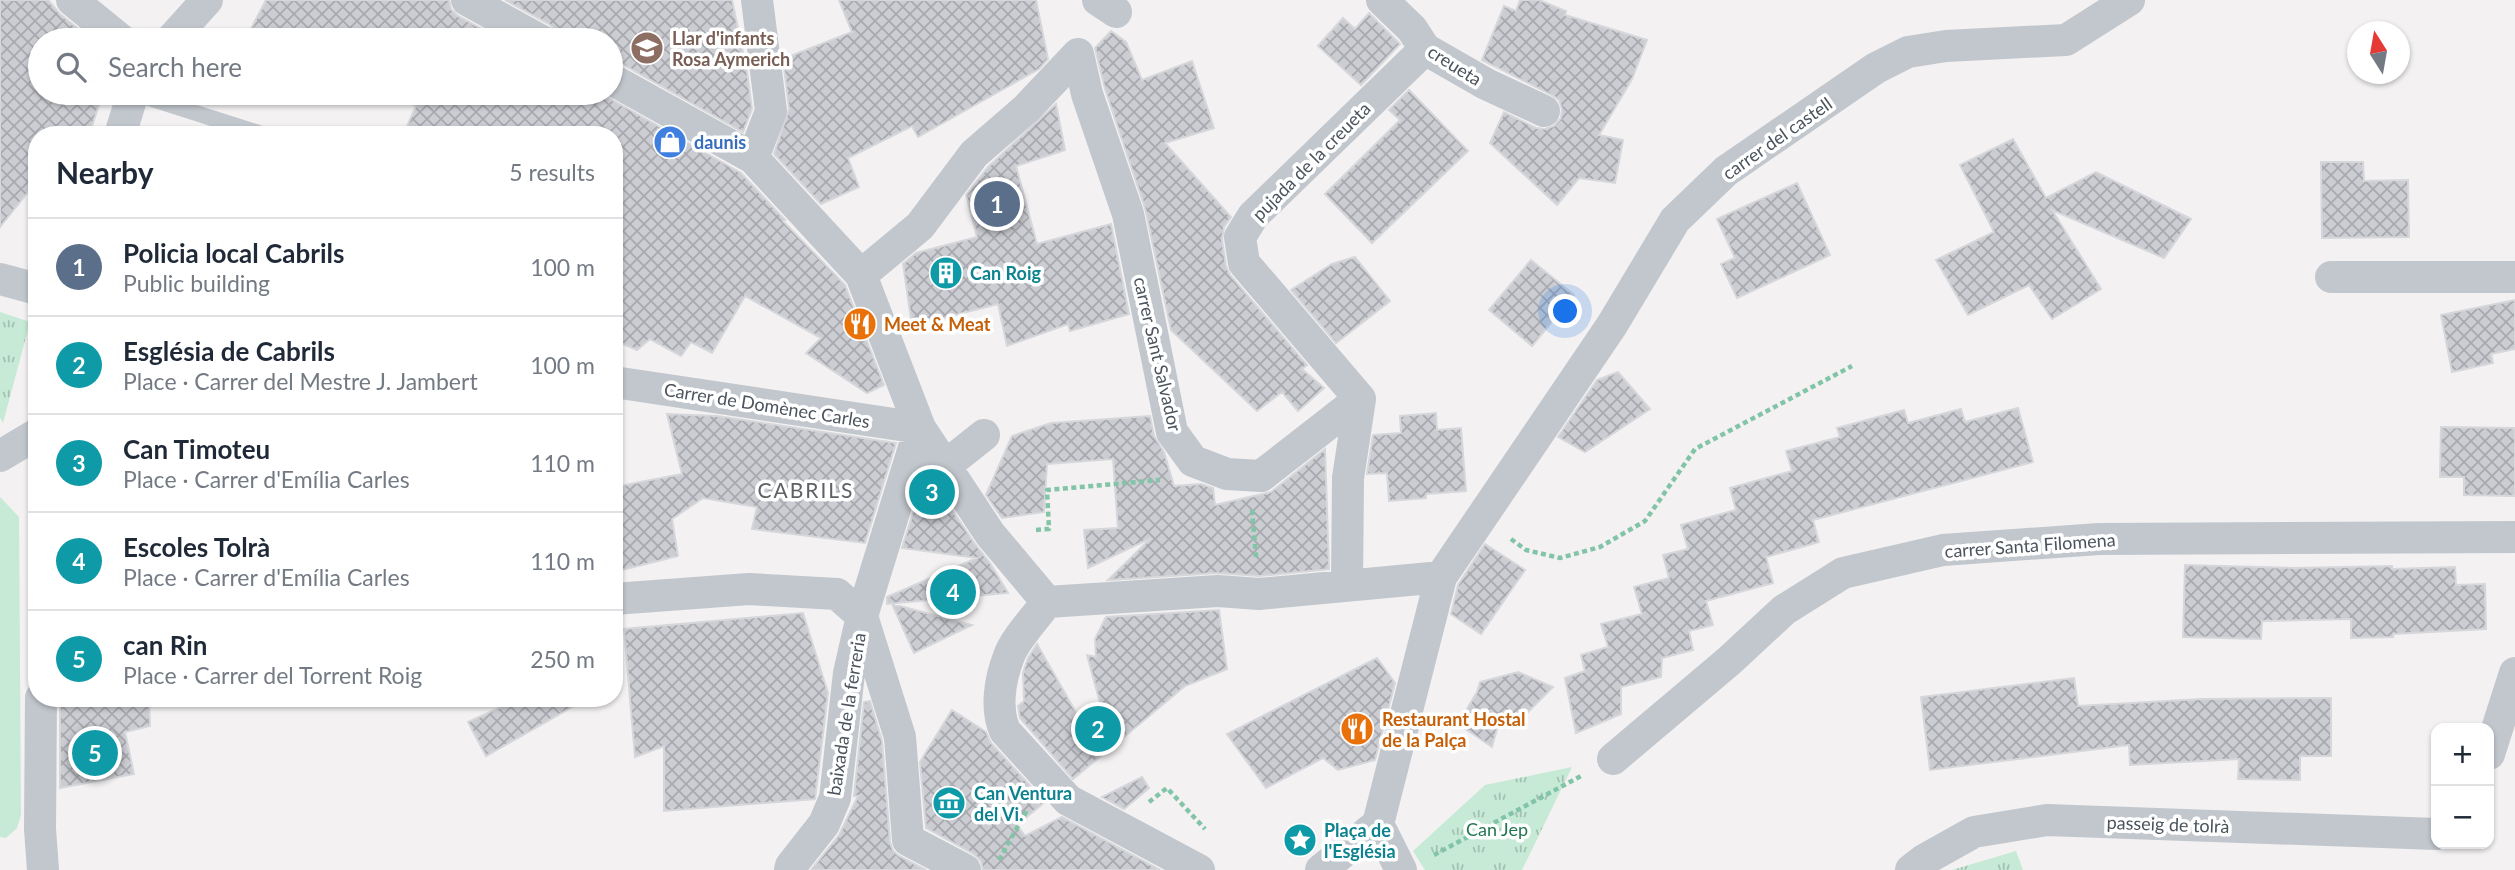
<!DOCTYPE html>
<html lang="en">
<head>
<meta charset="utf-8">
<style>
	body { margin:0; font-family:Lato,sans-serif; background:#f2f2f3; color:#1f2937 }
	.controls { position:absolute; right:21px; bottom:21px; display:grid; overflow:hidden; border-radius:14px; box-shadow:0 2px 5px #0004 }
	.controls button { width:63px; height:63px; display:grid; place-items:center; padding:0; border:0; border-bottom:2px solid #e0e1e3; background:#fff; color:#1f2937; font:35px sans-serif }
	.compass { position:absolute; left:2347px; top:21px; width:63px; height:63px; border-radius:50%; background:#fff; box-shadow:0 2px 5px #0004; rotate:349deg }
	.you { position:absolute; left:1566px; top:312px; width:24px; height:24px; margin:-18px; border:5px solid #fff; border-radius:50%; background:#1a73e8; box-shadow:0 0 0 10px #1a73e833 }
	.badge { display:grid; place-items:center; width:46px; height:46px; border-radius:50%; background:#b45309; color:#fff; font-size:23px; font-weight:700 }
	.pin { position:absolute; translate:-50% -50%; border:4px solid #fff; box-shadow:0 2px 7px #0006 }
	.list { margin:0; padding:0; list-style:none }
	h2 { display:flex; justify-content:space-between; align-items:center; height:91px; margin:0; padding:0 28px; font-size:30px }
	h2 small { font-size:23px; font-weight:400; color:#747a83 }
	.list li { display:grid; grid-template-columns:46px 1fr auto; gap:21px; align-items:center; box-sizing:border-box; height:98px; padding:0 28px; border-top:2px solid #e0e1e3 }
	.list b { display:block; font-size:26px; white-space:nowrap }
	.list p { margin:0; font-size:23px; white-space:nowrap; color:#747a83 }
	.list em { font-size:23px; font-style:normal; color:#747a83 }
	.icon { flex:none; width:38px; height:38px; fill:none; stroke:currentColor; stroke-width:2; stroke-linecap:round; stroke-linejoin:round }
	.map { position:relative; flex:none; width:2515px; height:870px; overflow:hidden }
	.search { position:absolute; background:#fff; box-shadow:0 2px 5px #0004; left:28px; top:28px; width:595px; height:77px; display:flex; align-items:center; gap:18px; box-sizing:border-box; padding:0 24px; border-radius:38px; color:#747a83; font-size:26px }
	.panel { position:absolute; background:#fff; box-shadow:0 2px 5px #0004; left:28px; top:126px; width:595px; height:581px; border-radius:28px }
	.map>svg:first-child { display:block }
	.green { fill:#c6ead6 }
	.park { fill:url(#park-tufts) }
	.building { fill:url(#building-cross-hatch); stroke:#d6d7db; stroke-width:2 }
	.lines { fill:none; stroke-linecap:round; stroke-linejoin:round }
	.path { stroke:#82c4a7; stroke-width:4.5; stroke-dasharray:5 3.5; stroke-linecap:butt }
	.lane { stroke:#c1c7cd; stroke-width:16 }
	.street { stroke:#c1c7cd; stroke-width:32 }
	.labels { text-anchor:middle; dominant-baseline:central; stroke-width:7; stroke-linejoin:round; paint-order:stroke }
	.education-label { font-size:18px; font-weight:bold; fill:#785e54; stroke:#fff; text-anchor:start }
	.street-label { font-size:18px; fill:#4b535c; stroke:#fff }
	.shop-label { font-size:18px; font-weight:bold; fill:#366cbe; stroke:#fff; text-anchor:start }
	.culture-label { font-size:18px; font-weight:bold; fill:#0d838f; stroke:#fff; text-anchor:start }
	.food-label { font-size:18px; font-weight:bold; fill:#c56008; stroke:#fff; text-anchor:start }
	.park-label { font-size:18px; fill:#247551; stroke:#fff }
	.quarter-label { font-size:21px; letter-spacing:2px; fill:#5e6165; stroke:#fff }
</style>
</head>
<body>
<div class="map">
<svg width="2515" height="870" viewBox="0 0 2515 870">
	<defs>
		<pattern id="park-tufts" width="24" height="20" patternUnits="userSpaceOnUse" patternTransform="scale(1.75)"><rect width="24" height="20" fill="#c6ead6"/><path d="M3 7l-1-3M5 7V3M7 7l1-3M15 17l-1-3M17 17v-4M19 17l1-3" fill="none" stroke="#a3c0b1"/></pattern>
		<pattern id="building-cross-hatch" width="8" height="8" patternUnits="userSpaceOnUse" patternTransform="scale(1.75)"><rect width="8" height="8" fill="#cbcdd3"/><path d="M0 0l8 8M0 8l8-8" fill="none" stroke="#a7a9ae"/></pattern>
	</defs>
	<rect width="100%" height="100%" fill="#f3f1f1"/>
	<path class="green" d="M0 497 19 517 21 815 17 828 6 838 0 837Z"/>
	<path class="park" d="M0 312 30 322 3 423 0 418Z
		M1572 767 1522 870H1425L1413 851 1485 785Z
		M2016 851 2023 870H1952Z"/>
	<path class="building" d="M0 0H48L60 14 92 40H40V93H103L89 135H37V181L0 227Z
		M266 0H449L451 9 458 16 502 40H245Z
		M505 0H732L747 71 752 109 743 132 620 63 611 61V40H558L556 31 549 24Z
		M839 0H1036L1048 59 1039 69 918 137 912 126 848 158 859 187 821 204 774 154 789 109 783 59 852 32Z
		M1520 0H1539L1566 11 1565 15 1647 40 1632 79 1599 135 1623 140 1615 183 1579 178 1557 205 1490 143 1504 112 1536 128 1545 129 1554 126 1561 118 1562 109 1559 100 1552 95 1482 60 1504 6 1516 11Z
		M1369 13 1400 44 1361 85 1318 46 1343 18 1355 29Z
		M1111 31 1126 42 1142 80 1192 61 1214 128 1165 143 1231 217 1224 227 1222 240 1226 266 1230 275 1307 365 1302 369 1324 388 1298 411 1282 392 1257 411 1171 330 1145 208 1105 89 1095 48Z
		M1409 90 1468 151 1372 243 1325 194 1400 120 1389 110Z
		M390 93H600L741 173 785 220 783 221 845 285 884 385 867 393 806 353 821 338 745 296 712 353 691 342 681 356 650 339 637 350 614 340V135H403L416 106Z
		M1056 104 1065 150 1016 166 1037 244 1111 224 1129 314 1070 331 1068 324 1007 346 998 304 912 326 903 264 916 253 977 237 966 195 988 167Z
		M2013 139 2046 198 2096 172 2191 219 2164 258 2052 210 2101 289 2052 319 2029 285 1968 315 1936 260 1994 232 1960 165Z
		M2321 162H2363L2364 181 2408 180 2409 237 2322 238Z
		M1797 183 1830 255 1737 298 1721 264 1735 258 1717 219Z
		M1355 257 1390 301 1336 343 1291 290 1332 264Z
		M1531 260 1574 295 1532 346 1489 310Z
		M2515 300V349L2491 354 2493 363 2452 372 2441 315Z
		M1618 372 1650 409 1585 452 1558 437 1597 380Z
		M2018 408 2033 462 1813 520 1819 542 1766 557 1773 583 1706 601 1713 625 1689 631 1693 650 1662 658 1661 677 1621 687V714L1576 733 1565 678 1585 671 1581 655 1608 647 1601 624 1642 614 1634 587 1669 578 1663 555 1688 549 1681 525 1736 510 1730 488 1792 471 1786 451 1840 437 1837 428 1904 410 1908 423 1961 409 1965 422Z
		M1436 413 1437 430 1461 428 1466 491 1426 494V498L1389 501 1387 473 1367 474 1373 435 1401 433 1400 416Z
		M667 414 717 416 896 443 865 543 752 529 757 507 703 498 672 519 678 556 614 572V487L682 474Z
		M1150 416 1154 436 1164 452 1174 486 1201 484 1213 488 1215 505 1271 492 1325 449 1329 569 1259 576 1217 573 1108 580 1151 538 1088 568 1084 530 1118 528 1113 459 1047 464 1044 512 1002 518 986 495 1012 436 1051 423Z
		M2441 427 2515 428V496L2464 495V477H2440Z
		M926 471 975 544 990 563 1008 593 887 604V597L977 558 902 548Z
		M1485 544 1525 570 1481 634 1451 614 1458 585Z
		M2185 565 2294 568 2392 566V569L2455 567 2456 585 2485 584 2486 629 2393 634V637L2351 638V619L2262 621 2261 639 2183 637Z
		M892 604 972 625 914 653Z
		M1219 610 1227 669 1185 686 1112 747 1087 655 1096 657 1095 639 1106 617Z
		M803 613 828 693 815 799 664 811V746L635 757 624 629Z
		M1037 644 1101 756 1073 779 1020 718 1018 706 1024 701 1023 673 1028 658Z
		M1377 658 1395 683 1375 760 1338 770 1323 758 1266 788 1227 734Z
		M1518 672 1553 687 1512 728 1499 722 1492 747 1458 724 1477 692 1480 682Z
		M2074 678 2078 706 2202 699 2331 698V756H2300V780L2238 779 2239 759 2130 765 2129 745 1930 770 1921 697Z
		M60 698H149L150 726 125 732 134 774 60 788Z
		M497 698H588L486 756 468 722 499 708Z
		M870 701 882 741 890 842 893 851 899 856 926 870H811L839 835 858 796H854L864 702Z
		M952 710 986 732 991 743 1045 802 1017 825 1025 836 1062 817 1160 870H983L981 861 974 854 926 828 920 762Z
		M1142 777 1149 788 1124 809 1102 797Z"/>
	<g class="lines">
		<path class="path" d="M1252 510 1256 557
			M1036 530 1049 529 1047 490 1160 480
			M1511 539 1526 550 1560 558 1600 547 1645 521 1695 449 1852 366
			M1149 802 1167 788 1205 829
			M1434 855 1581 776
			M999 860 1027 810"/>
		<path class="lane" d="M133 93 265 135"/>
		<path class="street" d="M72 0 121 40
			M467 0 540 40
			M1098 0 1116 12
			M1382 0 1412 29 1425 49 1486 84 1544 111
			M171 40 207 0
			M1078 54 1087 94 1128 214 1172 432 1193 461 1227 474 1261 476 1360 399
			M611 79 753 158 861 275 920 428 990 534 1047 602
			M120 135 133 93
			M753 158 771 111 757 0
			M861 275 920 226 974 154 1027 108 1078 54
			M2331 277H2515
			M0 279 37 289
			M614 382 920 428
			M0 456 37 434
			M945 466 984 435
			M1347 584 1348 478 1360 399 1244 263 1240 237 1253 216 1425 49
			M614 599 749 589 837 594 862 616 900 737 908 840 965 870
			M1047 602 1218 591 1259 594 1441 577
			M1047 602C1036 617 1015 639 1009 656 1000 679 995 709 1005 731L1068 800 1199 870
			M41 698 40 829 43 870
			M2489 754 2515 673
			M1613 759 1729 661 1784 610 1843 573 1943 550 2099 539 2515 537
			M1378 824 1441 577 1612 325 1675 220 1726 171 1876 68 1908 52 1946 46 2066 40 2129 0
			M1378 824 1401 870
			M790 870 791 866 824 824 835 798 849 673 862 616 920 428
			M1321 870 1378 824
			M1911 870 1924 860 1974 832 2047 820 2436 834"/>
	</g>
	<defs>
		<symbol id="school-disc" viewBox="-11 -11 22 22"><circle r="9.5" fill="#8d6e63" stroke="#fff"/><path d="M0-5L7-2L0 1L-7-2ZM-4 1L0 2.5L4 1V4Q0 6-4 4Z" fill="#fff"/></symbol>
		<symbol id="shop-disc" viewBox="-11 -11 22 22"><circle r="9.5" fill="#3f7fe0" stroke="#fff"/><path d="M-5-2.5h2.3a2.7 3.5 0 0 1 5.4 0H5L5.5 6h-11ZM-1.5-2.5h3a1.5 2.3 0 0 0-3 0Z" fill="#fff"/></symbol>
		<symbol id="building-disc" viewBox="-11 -11 22 22"><circle r="9.5" fill="#0f9aa8" stroke="#fff"/><path d="M-4-6H4V6H1V3H-1V6H-4ZM-2.5-4.3h1.7v1.8h-1.7ZM.8-4.3h1.7v1.8H.8ZM-2.5-1h1.7V.8h-1.7ZM.8-1h1.7V.8H.8Z" fill="#fff"/></symbol>
		<symbol id="restaurant-disc" viewBox="-11 -11 22 22"><circle r="9.5" fill="#e8710a" stroke="#fff"/><path d="M-5-6h1v4h1v-4h1v4h1v-4h1v5L-1.5 .5V6h-2V.5L-5-1ZM5-6V6H3V1.5H1.5Q1.5-4 5-6Z" fill="#fff"/></symbol>
		<symbol id="museum-disc" viewBox="-11 -11 22 22"><circle r="9.5" fill="#0f9aa8" stroke="#fff"/><path d="M0-6L6-3V-2H-6V-3ZM-5-1h2V3h-2ZM-1-1h2V3h-2ZM3-1h2V3H3ZM-6 4H6V6H-6Z" fill="#fff"/></symbol>
		<symbol id="sight-disc" viewBox="-11 -11 22 22"><circle r="9.5" fill="#0f9aa8" stroke="#fff"/><path d="M0-6L1.8-2.2L6-1.7L2.9 1.2L3.7 5.4L0 3.3L-3.7 5.4L-2.9 1.2L-6-1.7L-1.8-2.2Z" fill="#fff"/></symbol>
	</defs>
	<g fill-rule="evenodd">
		<use href="#school-disc" x="628" y="29" width="38" height="38"/>
		<use href="#shop-disc" x="651" y="123" width="38" height="38"/>
		<use href="#building-disc" x="927" y="254" width="38" height="38"/>
		<use href="#restaurant-disc" x="841" y="305" width="38" height="38"/>
		<use href="#restaurant-disc" x="1338" y="710" width="38" height="38"/>
		<use href="#museum-disc" x="930" y="784" width="38" height="38"/>
		<use href="#sight-disc" x="1281" y="821" width="38" height="38"/>
	</g>
	<g class="labels">
		<g class="education-label">
			<text x="672" y="38">Llar d'infants<tspan x="672" dy="21">Rosa Aymerich</tspan></text>
		</g>
		<g class="street-label">
			<text transform="translate(1455 65) rotate(32)">creueta</text>
			<text transform="translate(1777 138) rotate(-35)">carrer del castell</text>
			<text transform="translate(1311 161) rotate(-45)">pujada de la creueta</text>
			<text transform="translate(1158 354) rotate(77)">carrer Sant Salvador</text>
			<text transform="translate(767 405) rotate(9)">Carrer de Domènec Carles</text>
			<text transform="translate(2030 545) rotate(-4)">carrer Santa Filomena</text>
			<text transform="translate(846 714) rotate(-81)">baixada de la ferreria</text>
			<text transform="translate(2168 824) rotate(2)">passeig de tolrà</text>
		</g>
		<g class="shop-label">
			<text x="694" y="142">daunis</text>
		</g>
		<g class="culture-label">
			<text x="970" y="273">Can Roig</text>
			<text x="974" y="793">Can Ventura<tspan x="974" dy="21">del Vi.</tspan></text>
			<text x="1324" y="830">Plaça de<tspan x="1324" dy="21">l'Església</tspan></text>
		</g>
		<g class="food-label">
			<text x="884" y="324">Meet &amp; Meat</text>
			<text x="1382" y="719">Restaurant Hostal<tspan x="1382" dy="21">de la Palça</tspan></text>
		</g>
		<g class="park-label">
			<text x="1497" y="829">Can Jep</text>
		</g>
		<g class="quarter-label">
			<text x="806" y="489">CABRILS</text>
		</g>
	</g>
</svg>
<div class="controls">
<button>+</button>
<button>−</button>
</div>
<svg class="compass" viewBox="-18 -18 36 36"><path d="M0-13l5 13h-10z" fill="#e53935"/><path d="M0 13l5-13h-10z" fill="#747a83"/></svg>
<div class="you"></div>
<div class="pin badge" style="left:997px;top:204px;background:#5c6f8a">1</div>
<div class="pin badge" style="left:1098px;top:729px;background:#0f9aa8">2</div>
<div class="pin badge" style="left:932px;top:492px;background:#0f9aa8">3</div>
<div class="pin badge" style="left:953px;top:592px;background:#0f9aa8">4</div>
<div class="pin badge" style="left:95px;top:753px;background:#0f9aa8">5</div>
<div class="search"><svg class="icon" aria-label="search" viewBox="0 0 24 24"><circle cx="10" cy="10" r="6"/><path d="M15 15l6 6"/></svg>Search here</div>
<section class="panel">
<h2>Nearby<small>5 results</small></h2>
<ul class="list">
<li><span class="badge" style="background:#5c6f8a">1</span><div><b>Policia local Cabrils</b><p>Public building</p></div><em>100 m</em></li>
<li><span class="badge" style="background:#0f9aa8">2</span><div><b>Església de Cabrils</b><p>Place · Carrer del Mestre J. Jambert</p></div><em>100 m</em></li>
<li><span class="badge" style="background:#0f9aa8">3</span><div><b>Can Timoteu</b><p>Place · Carrer d'Emília Carles</p></div><em>110 m</em></li>
<li><span class="badge" style="background:#0f9aa8">4</span><div><b>Escoles Tolrà</b><p>Place · Carrer d'Emília Carles</p></div><em>110 m</em></li>
<li><span class="badge" style="background:#0f9aa8">5</span><div><b>can Rin</b><p>Place · Carrer del Torrent Roig</p></div><em>250 m</em></li>
</ul>
</section>
</div>
</body>
</html>
